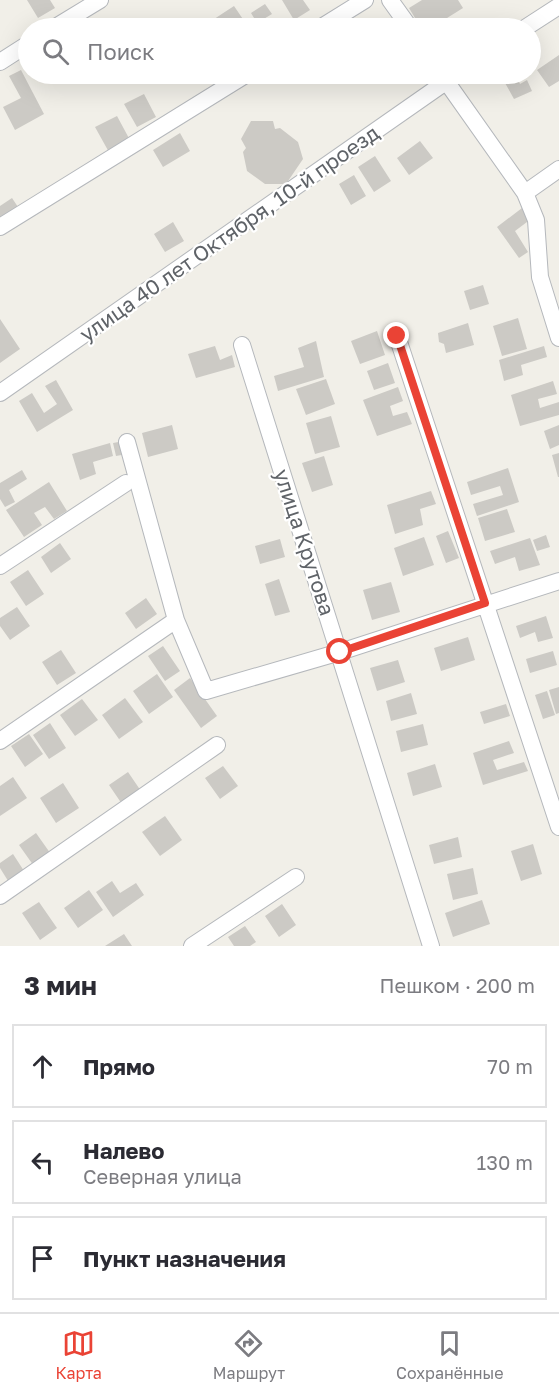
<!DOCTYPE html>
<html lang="ru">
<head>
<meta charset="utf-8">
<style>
	body { margin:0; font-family:"Golos Text",sans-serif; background:#f2f2f3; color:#2b2b33 }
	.stop { position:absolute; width:18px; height:18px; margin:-14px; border:4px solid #ea4335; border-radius:50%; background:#fff }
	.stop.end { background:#ea4335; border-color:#fff; box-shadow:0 2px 6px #0008 }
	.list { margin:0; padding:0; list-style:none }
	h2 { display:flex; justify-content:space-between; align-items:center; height:78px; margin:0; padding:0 24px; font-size:26px }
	h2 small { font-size:20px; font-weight:400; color:#7c7c81 }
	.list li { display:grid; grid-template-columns:39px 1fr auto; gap:18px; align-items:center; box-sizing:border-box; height:84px; margin:0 12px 12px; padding:0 12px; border:2px solid #e1e1e2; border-radius:0px }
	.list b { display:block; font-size:22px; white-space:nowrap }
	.list p { margin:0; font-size:20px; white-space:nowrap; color:#7c7c81 }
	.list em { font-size:20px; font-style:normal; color:#7c7c81 }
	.icon { flex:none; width:33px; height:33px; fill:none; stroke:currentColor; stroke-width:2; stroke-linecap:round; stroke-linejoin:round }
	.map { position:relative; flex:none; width:559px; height:946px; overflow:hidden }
	.search { position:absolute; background:#fff; box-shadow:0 6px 24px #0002; left:18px; right:18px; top:18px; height:66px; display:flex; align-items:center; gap:15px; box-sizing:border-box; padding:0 21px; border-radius:33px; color:#7c7c81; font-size:22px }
	.sheet { height:366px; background:#fff }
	nav { display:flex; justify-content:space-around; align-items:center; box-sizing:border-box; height:84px; border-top:2px solid #e1e1e2; background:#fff; font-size:16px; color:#7c7c81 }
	nav a { display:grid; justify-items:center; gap:3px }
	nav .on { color:#ea4335 }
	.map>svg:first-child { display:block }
	.building { fill:#cccac5 }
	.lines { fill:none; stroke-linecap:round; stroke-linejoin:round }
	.minor-casing { stroke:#b5b8bc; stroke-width:18 }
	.minor { stroke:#fff; stroke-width:16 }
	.route { stroke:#ea4335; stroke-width:8 }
	.labels { text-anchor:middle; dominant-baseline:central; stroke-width:4.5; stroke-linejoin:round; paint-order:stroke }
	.street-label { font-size:21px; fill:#5f6368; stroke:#fff }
</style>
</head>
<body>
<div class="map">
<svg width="559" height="946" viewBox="0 0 559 946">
	<rect width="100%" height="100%" fill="#f1efe8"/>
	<path class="building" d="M27 0H50L55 8 38 18Z
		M282 0H303L310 10 294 20Z
		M422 0H458L463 8 431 28H421L409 8Z
		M265 4 272 14 257 23 251 13Z
		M234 6 249 28H207L205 25Z
		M278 21 283 28H265Z
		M559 55V81L549 87 537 70Z
		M21 70 44 114 15 130 3 107 21 98 9 76Z
		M161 74H180L166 81Z
		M500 74H515L520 84 527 80 532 91 514 99Z
		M144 94 156 117 137 127 124 104Z
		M117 116 131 142 110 154 95 127Z
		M251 121H273L275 129 280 128 298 142 303 159 286 184H265L247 171 243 152 246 148 241 139Z
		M180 133 190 151 163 167 153 150Z
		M420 141 433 158 409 175 397 158Z
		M375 156 391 181 374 192 358 167Z
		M354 175 366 196 351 205 339 184Z
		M12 198 20 210 0 222V206Z
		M522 208 531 219 515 231 528 252 519 258 497 227Z
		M173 222 184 241 165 252 154 234Z
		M483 285 489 304 470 310 464 291Z
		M518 318 527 349 502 356 493 326Z
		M0 319 20 349 0 363Z
		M468 323 474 345 446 353 444 344 439 342 438 333Z
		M377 331 385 355 360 364 351 341Z
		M316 341 324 377 278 391 274 376 304 367 298 348Z
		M215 346 220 360 232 355 235 367 196 378 188 354Z
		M544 346 547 357 521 365 523 375 504 381 499 360Z
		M388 363 395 383 374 390 367 371Z
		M326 379 335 404 306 415 296 389Z
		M56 380 73 410 37 432 19 401 32 393 44 413 57 404 45 386Z
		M553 381 557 394 538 399 540 408 559 402V415L520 426 511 395Z
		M398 387 403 401 390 406 393 416 407 412 412 424 377 436 363 400Z
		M331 416 340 447 315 454 306 423Z
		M172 425 178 449 148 457 142 433Z
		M559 425V445L550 449 544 431Z
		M124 441 127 454 116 456 113 443Z
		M110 443 113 456 93 462 96 474 80 480 72 454Z
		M559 453V477H558L552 455Z
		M324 456 333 485 312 492 302 463Z
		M508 468 519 502 477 516 473 504 503 495 500 486 471 495 467 482Z
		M22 470 27 479 9 490 15 502 5 507 0 499V483Z
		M49 482 67 511 54 519 45 507 34 513 42 525 24 537 6 510Z
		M431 491 436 504 420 509 423 525 395 534 387 505Z
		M507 509 515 532 485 541 478 518Z
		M448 531 459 558 446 563 436 536Z
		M546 535 550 547 537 551 533 540Z
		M424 537 434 565 403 576 394 548Z
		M530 538 540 565 519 571 515 557 495 564 490 551Z
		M280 539 285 557 260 564 255 546Z
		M60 543 71 559 51 573 41 557Z
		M28 570 44 594 26 606 10 582Z
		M279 579 290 612 275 616 265 584Z
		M391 582 400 612 372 620 363 590Z
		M146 598 157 614 136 629 125 613Z
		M17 607 30 626 10 640 0 626V618Z
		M546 616 553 638 538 642 535 632 520 638 516 626Z
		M468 637 475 660 441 671 434 648Z
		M163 646 180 671 165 681 148 656Z
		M61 650 76 673 57 685 42 662Z
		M553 651 557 665 530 673 526 659Z
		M398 660 405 682 377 691 370 668Z
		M157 674 173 697 149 714 133 691Z
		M190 678 217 716 201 728 174 690Z
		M559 687V713L556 714 549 690Z
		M547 691 555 715 543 719 535 695Z
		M411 693 417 714 391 721 386 701Z
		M125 698 143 722 119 739 102 715Z
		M82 699 98 720 75 736 60 715Z
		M506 704 510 716 484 724 480 712Z
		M50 723 66 748 49 759 33 735Z
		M423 724 428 745 401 752 396 731Z
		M29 734 43 754 25 767 11 746Z
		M509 741 514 753 493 760 497 770 524 762 528 771 483 785 473 753Z
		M435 764 442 787 413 796 407 773Z
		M223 766 238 786 220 799 205 778Z
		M128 772 143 794 124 807 109 785Z
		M13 777 27 798 0 816V786Z
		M63 783 79 808 56 823 40 798Z
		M165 816 182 840 160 856 142 832Z
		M36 833 53 857 36 869 19 845Z
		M458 837 462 857 434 864 429 845Z
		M533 844 542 874 521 881 511 851Z
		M13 854 26 874 10 884 0 868V863Z
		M473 868 478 894 453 900 447 874Z
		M112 881 120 893 136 883 144 895 113 917 96 892Z
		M89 890 103 910 78 928 64 908Z
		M482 900 490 924 453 937 445 913Z
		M39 902 57 928 40 940 22 913Z
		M282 904 296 925 279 937 265 916Z
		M245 926 256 942 250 946H234L228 937Z
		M124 934 132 946H105Z"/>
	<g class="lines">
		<defs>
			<path id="minor" d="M390 0 410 28
				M54 28 100 0
				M320 28 365 0
				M525 28 559 6
				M0 62 28 44
				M441 74 525 193 536 220 540 277 559 338
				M525 193 559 169
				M0 227 247 74
				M397 336 559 827
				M242 345 431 946
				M0 393 457 74
				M127 442 176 620 206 691 340 652 559 581
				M0 566 126 483
				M0 741 176 620
				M0 896 217 745
				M192 946 296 877"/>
		</defs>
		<use href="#minor" class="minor-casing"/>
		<use href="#minor" class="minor"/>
	</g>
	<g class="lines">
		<path class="route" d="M340 652 485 603 397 336"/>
	</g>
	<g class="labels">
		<g class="street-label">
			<text transform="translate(229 233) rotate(-35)">улица 40 лет Октября, 10-й проезд</text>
			<text transform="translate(305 542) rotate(72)">улица Крутова</text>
		</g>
	</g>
</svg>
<div class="stop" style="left:340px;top:652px"></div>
<div class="stop end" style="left:397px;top:336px"></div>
<div class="search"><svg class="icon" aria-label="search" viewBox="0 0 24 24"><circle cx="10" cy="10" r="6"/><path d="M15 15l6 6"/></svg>Поиск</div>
</div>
<section class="sheet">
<h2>3 мин<small>Пешком · 200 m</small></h2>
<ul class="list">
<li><svg class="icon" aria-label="ahead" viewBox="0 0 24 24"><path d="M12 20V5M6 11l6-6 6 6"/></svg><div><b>Прямо</b></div><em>70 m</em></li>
<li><svg class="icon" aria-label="left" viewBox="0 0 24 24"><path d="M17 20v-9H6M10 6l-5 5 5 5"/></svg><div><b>Налево</b><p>Северная улица</p></div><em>130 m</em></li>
<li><svg class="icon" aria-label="arrive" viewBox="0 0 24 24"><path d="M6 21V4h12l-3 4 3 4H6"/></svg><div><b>Пункт назначения</b></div></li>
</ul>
</section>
<nav>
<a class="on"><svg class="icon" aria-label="map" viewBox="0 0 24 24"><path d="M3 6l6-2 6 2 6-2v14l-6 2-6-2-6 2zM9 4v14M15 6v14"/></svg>Карта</a>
<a><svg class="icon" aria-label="directions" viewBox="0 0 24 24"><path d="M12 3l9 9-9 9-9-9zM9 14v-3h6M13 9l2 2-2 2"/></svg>Маршрут</a>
<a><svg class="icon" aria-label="saved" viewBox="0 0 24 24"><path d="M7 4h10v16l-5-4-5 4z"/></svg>Сохранённые</a>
</nav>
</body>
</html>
